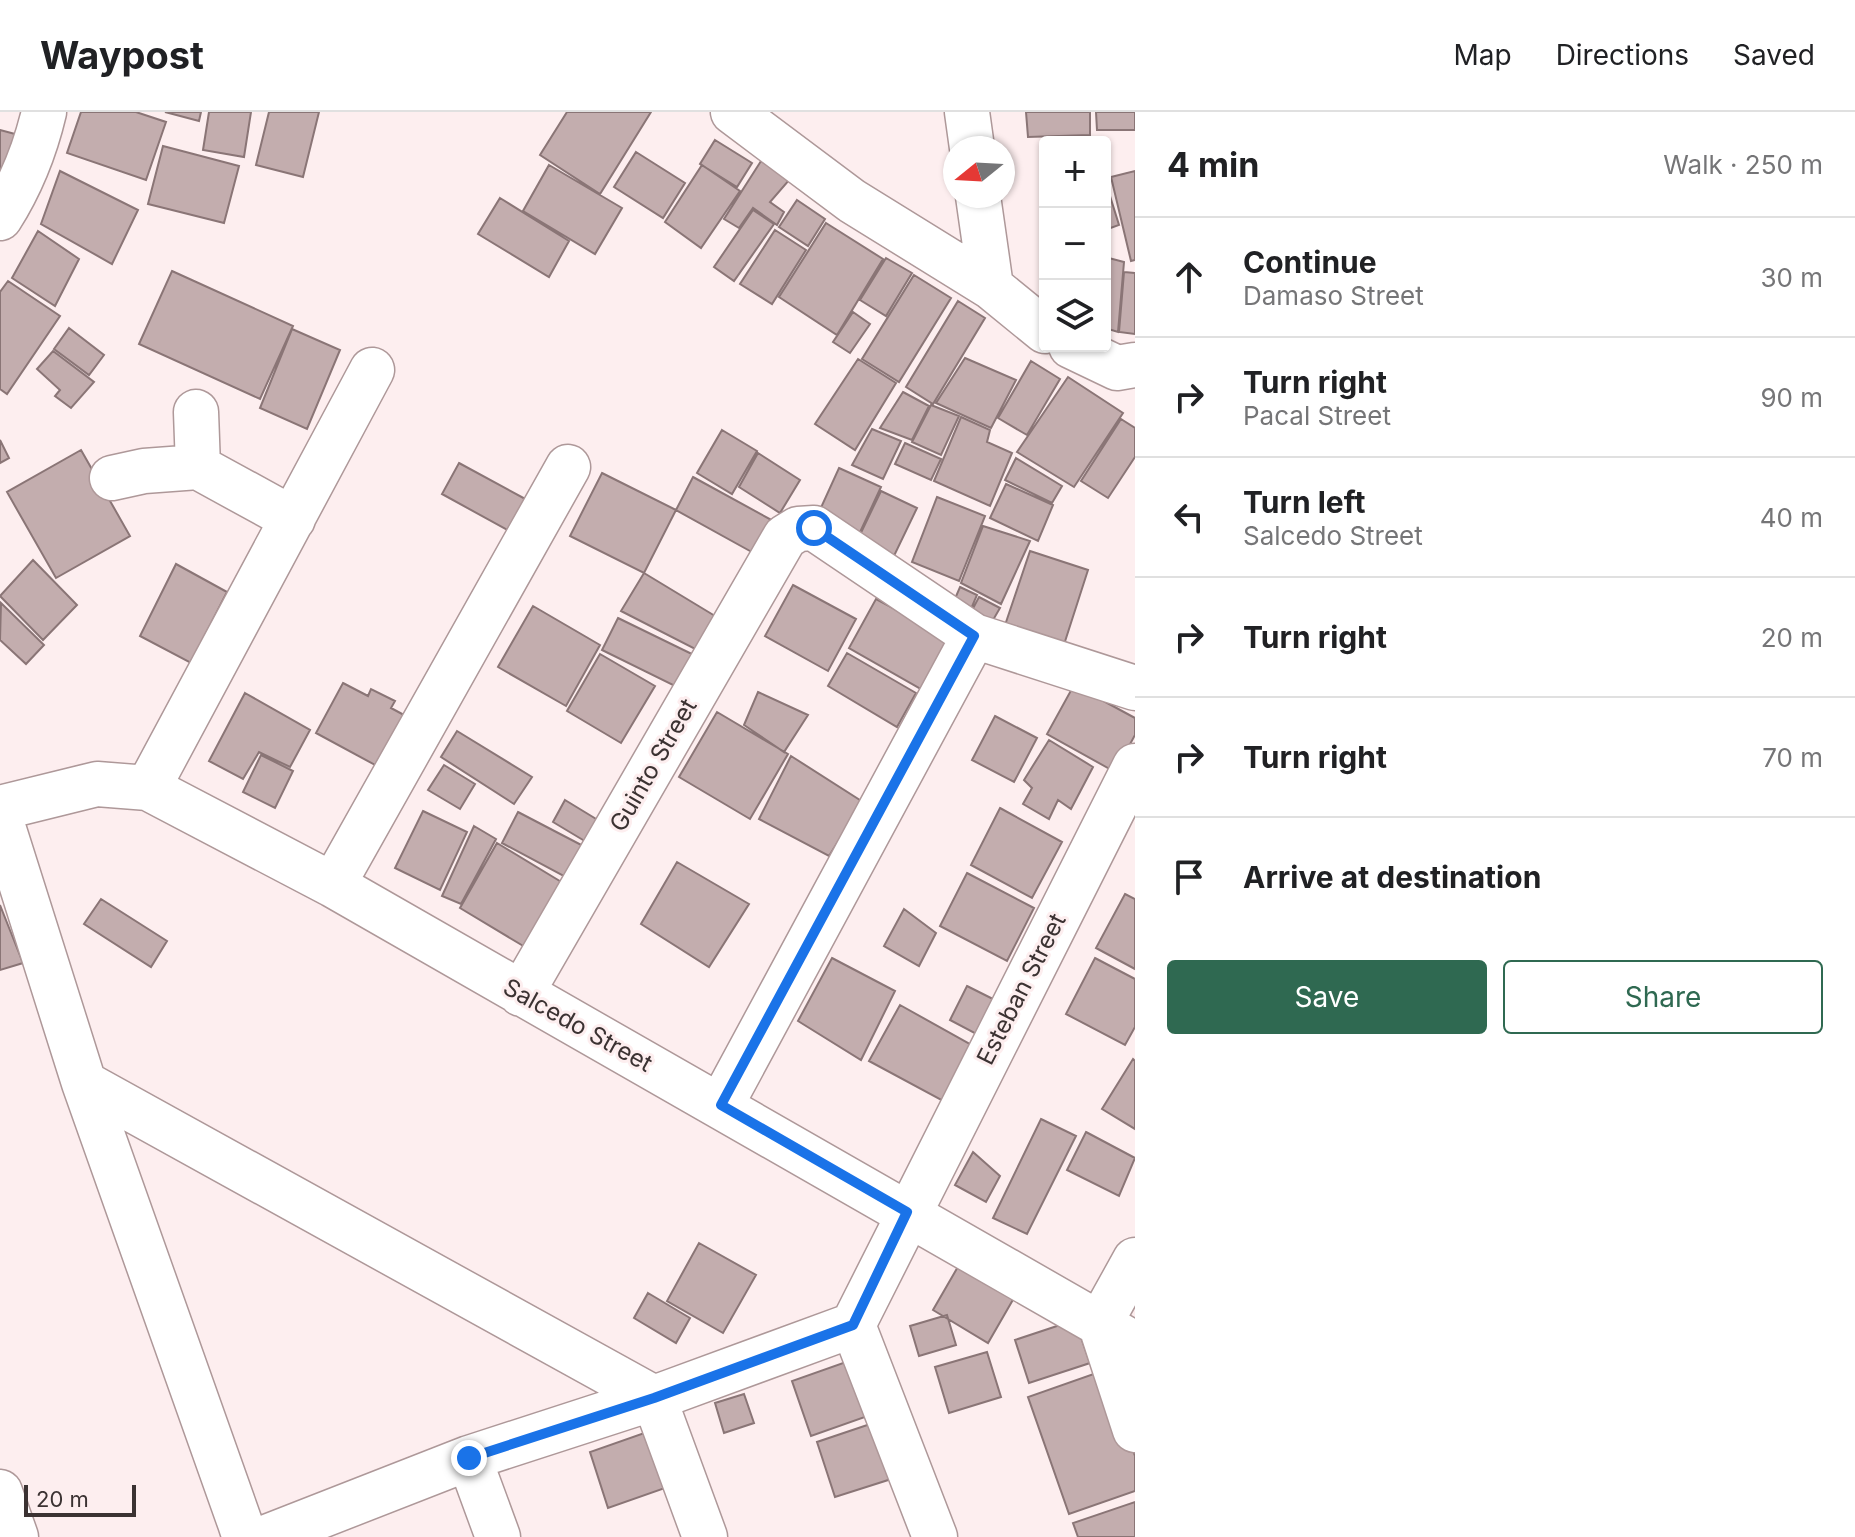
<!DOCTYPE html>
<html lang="en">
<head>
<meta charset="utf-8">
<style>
	body { margin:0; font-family:Inter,sans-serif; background:#f6f6f6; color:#202124 }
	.controls { position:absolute; right:24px; top:24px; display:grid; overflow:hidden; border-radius:8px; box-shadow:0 2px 6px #0004 }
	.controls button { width:72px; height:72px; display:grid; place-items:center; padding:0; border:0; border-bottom:2px solid #e0e0e0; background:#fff; color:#202124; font:40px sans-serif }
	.compass { position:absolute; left:943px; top:24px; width:72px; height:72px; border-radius:50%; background:#fff; box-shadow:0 2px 6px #0004; rotate:252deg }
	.scale { position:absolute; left:24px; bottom:20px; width:112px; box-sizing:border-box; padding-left:8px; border:4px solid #3b3232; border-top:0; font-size:22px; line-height:28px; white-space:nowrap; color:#3b3232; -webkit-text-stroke:6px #fdeeef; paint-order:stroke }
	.stop { position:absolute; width:24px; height:24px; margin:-18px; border:6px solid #1a73e8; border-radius:50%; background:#fff }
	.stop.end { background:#1a73e8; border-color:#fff; box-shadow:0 2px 8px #0008 }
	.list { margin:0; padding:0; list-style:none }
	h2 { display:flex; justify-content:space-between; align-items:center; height:104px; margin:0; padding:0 32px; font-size:34px }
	h2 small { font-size:26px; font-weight:400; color:#757577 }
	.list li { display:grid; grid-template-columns:52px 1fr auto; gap:24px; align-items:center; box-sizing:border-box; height:120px; padding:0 32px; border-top:2px solid #e0e0e0 }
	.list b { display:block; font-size:30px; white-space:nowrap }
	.list p { margin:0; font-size:26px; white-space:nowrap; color:#757577 }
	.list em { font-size:26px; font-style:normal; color:#757577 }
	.actions { display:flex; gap:16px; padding:24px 32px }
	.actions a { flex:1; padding:18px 0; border:2px solid #2f6951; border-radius:8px; text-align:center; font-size:28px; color:#2f6951 }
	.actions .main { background:#2f6951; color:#fff }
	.icon { flex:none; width:44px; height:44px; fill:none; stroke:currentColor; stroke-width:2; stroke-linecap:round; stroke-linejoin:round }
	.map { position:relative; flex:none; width:1135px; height:1425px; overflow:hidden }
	header { display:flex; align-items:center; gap:48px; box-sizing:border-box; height:112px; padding:0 40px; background:#fff; border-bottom:2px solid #e0e0e0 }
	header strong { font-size:38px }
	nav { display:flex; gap:44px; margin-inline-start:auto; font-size:28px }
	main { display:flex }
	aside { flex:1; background:#fff }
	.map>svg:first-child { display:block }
	.building { fill:#c3adae; stroke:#8a7576; stroke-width:2 }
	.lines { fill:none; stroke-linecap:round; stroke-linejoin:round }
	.minor-casing { stroke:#ae9899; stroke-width:47 }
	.major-casing { stroke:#ae9899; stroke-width:47 }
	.minor { stroke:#fff; stroke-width:44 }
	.major { stroke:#fff; stroke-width:44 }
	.route { stroke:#1a73e8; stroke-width:10 }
	.labels { text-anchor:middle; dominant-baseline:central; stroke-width:6; stroke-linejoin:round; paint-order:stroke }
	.street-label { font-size:24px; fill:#3b3232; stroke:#fdeeef }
</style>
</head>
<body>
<header>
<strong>Waypost</strong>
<nav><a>Map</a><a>Directions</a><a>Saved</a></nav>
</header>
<main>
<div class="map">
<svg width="1135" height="1425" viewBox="0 0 1135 1425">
	<rect width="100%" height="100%" fill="#fdeeef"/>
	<path class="building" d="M81 0H136L166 10 146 68 67 41Z
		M165 0H201L199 9Z
		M209 0H251L244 45 203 38Z
		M269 0H319L303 65 256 53Z
		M567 0H651L600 82 540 43Z
		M1026 0H1090V23L1028 25Z
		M1096 0H1135V18H1097Z
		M0 18 15 22 0 72Z
		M715 28 752 51 737 75 700 52Z
		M163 34 239 54 224 111 148 92Z
		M636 40 685 71 663 106 614 75Z
		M761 49 790 67 770 90 784 100 777 113 753 96 739 116 724 107Z
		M549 53 622 96 595 142 523 99Z
		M702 53 740 79 701 136 665 110Z
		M60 59 138 98 112 152 41 112Z
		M1135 59V148L1131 149 1111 65Z
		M1105 68 1119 113 1105 118Z
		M500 86 569 129 549 165 478 122Z
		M797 88 825 107 808 134 779 115Z
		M753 98 774 112 734 169 714 155Z
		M826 111 883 147 837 223 779 185Z
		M775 118 806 138 772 192 740 172Z
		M38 119 79 147 55 194 12 166Z
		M1105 145 1124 150 1118 220 1105 216Z
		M886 146 912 161 886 204 860 188Z
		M172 159 293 214 260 287 139 232Z
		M1124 160 1135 161V222L1119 220Z
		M914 163 951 186 899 270 862 247Z
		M8 169 60 204 7 282 0 277V180Z
		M958 189 985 206 933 292 906 275Z
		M853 200 870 212 850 241 833 230Z
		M69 216 104 243 89 263 54 237Z
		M292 217 340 238 307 317 260 296Z
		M53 239 94 270 71 296 55 284 60 278 37 257Z
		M965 246 1016 268 991 316 936 291Z
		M858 247 896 271 855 338 815 312Z
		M1031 249 1060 267 1027 323 998 306Z
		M1068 265 1123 301 1074 375 1017 340Z
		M903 280 929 294 912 328 880 316Z
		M931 293 959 304 941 343 912 330Z
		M961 305 990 318 987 330 1012 341 990 394 934 369Z
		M1121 307 1135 316V345L1108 386 1081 369Z
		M872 317 901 329 883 367 852 353Z
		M722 318 757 339 732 382 697 361Z
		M0 328 9 346 0 351Z
		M905 331 941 347 931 368 895 352Z
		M81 338 130 424 56 466 7 380Z
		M758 341 800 368 780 401 739 375Z
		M1016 346 1062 374 1052 391 1005 368Z
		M459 351 529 389 511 420 442 382Z
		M839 356 881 375 855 431 814 411Z
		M602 361 676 398 644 461 570 424Z
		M693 365 777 411 759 444 676 398Z
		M1006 372 1053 393 1038 429 990 406Z
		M881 379 917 396 893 446 857 429Z
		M937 385 985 404 959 469 912 450Z
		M983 414 1030 429 1001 492 961 471Z
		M1030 439 1088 458 1060 545 1001 525Z
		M33 448 77 493 43 528 0 484Z
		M176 452 227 480 191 551 140 524Z
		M644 461 720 507 701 540 621 499Z
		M793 473 856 507 828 559 765 524Z
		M960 475 977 483 968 504 951 496Z
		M979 485 1000 496 989 515 969 504Z
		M876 487 955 529 928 581 849 536Z
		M1 491 44 533 26 552 0 528Z
		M533 494 600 533 566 594 498 555Z
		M618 506 696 544 681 577 602 538Z
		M847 541 916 581 897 615 828 574Z
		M600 542 655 574 621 631 567 599Z
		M343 571 368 584 371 577 395 589 391 596 404 603 377 654 316 621Z
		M1074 573 1135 606V623L1115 660 1047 622Z
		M758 580 808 603 784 640 744 613Z
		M245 581 310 618 290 655 259 640 243 667 209 649Z
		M717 600 788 642 750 707 679 665Z
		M995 604 1037 626 1014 670 972 648Z
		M457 619 532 665 514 692 441 645Z
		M1049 628 1093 655 1071 697 1058 688 1049 707 1023 692 1032 676 1024 668Z
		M261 643 293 659 275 696 243 680Z
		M791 644 863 690 829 744 759 707Z
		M444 653 475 672 460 697 428 678Z
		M565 688 606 713 593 734 553 710Z
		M1000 696 1062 730 1032 786 971 753Z
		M423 699 467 720 440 778 395 756Z
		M518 700 589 737 573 769 502 731Z
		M474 714 496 727 461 792 442 784Z
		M497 731 568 774 530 838 460 796Z
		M677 750 749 792 709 855 641 812Z
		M967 761 1034 796 1007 849 940 814Z
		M1125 782 1135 787V857L1096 836Z
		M101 787 167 829 151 855 84 812Z
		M0 793 23 851 0 858Z
		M904 797 936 821 919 854 884 834Z
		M832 846 895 879 861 948 798 909Z
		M1095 846 1135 867V915L1125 933 1066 902Z
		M967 874 999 890 982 925 950 908Z
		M900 893 975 935 945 990 869 949Z
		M1133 947 1135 949V1017L1102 997Z
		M1041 1007 1076 1024 1027 1122 993 1106Z
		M1086 1020 1135 1046 1119 1084 1067 1058Z
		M973 1040 1000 1064 986 1090 955 1073Z
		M699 1131 756 1163 723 1221 667 1189Z
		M963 1146 1018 1179 988 1231 933 1198Z
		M648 1181 690 1206 676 1231 634 1206Z
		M947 1203 956 1233 919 1244 910 1214Z
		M1075 1208 1090 1251 1029 1271 1015 1228Z
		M987 1240 1001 1285 949 1301 935 1255Z
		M863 1244 882 1299 811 1324 792 1269Z
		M1105 1258 1135 1344V1379L1069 1402 1028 1285Z
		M744 1282 754 1311 724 1321 715 1291Z
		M888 1306 907 1362 835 1385 817 1330Z
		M650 1319 668 1375 608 1396 590 1340Z
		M1135 1390V1425H1078L1073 1411Z"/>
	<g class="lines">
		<defs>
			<path id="minor" d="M733 0 852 89 991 175 1045 219
				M967 0 972 36
				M978 84 991 175
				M1071 234 1117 256 1135 253
				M196 300 198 355
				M112 366 144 359 198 355 293 407
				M148 676 372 258
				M0 696 97 672 148 676 333 773 1135 1232
				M0 705 84 971 240 1411 243 1420 252 1425
				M333 773 568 355
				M521 882 785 425 798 417 814 416 974 524 1135 576
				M84 971 654 1286 705 1425
				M721 993 974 524
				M1135 1148 1100 1211 1135 1318
				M853 1213 935 1425
				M469 1346 498 1425
				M0 1380 16 1425
				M267 1425 469 1346 654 1286 853 1213 1135 654"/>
			<path id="major" d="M0 106C21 73 35 38 44 0"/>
		</defs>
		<use href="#minor" class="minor-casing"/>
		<use href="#major" class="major-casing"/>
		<use href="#minor" class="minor"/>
		<use href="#major" class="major"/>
	</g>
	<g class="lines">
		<path class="route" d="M469 1346 654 1286 853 1213 907 1100 721 993 974 524 814 416"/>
	</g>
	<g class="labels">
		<g class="street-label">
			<text transform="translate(653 653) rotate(-60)">Guinto Street</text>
			<text transform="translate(1021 877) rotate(-63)">Esteban Street</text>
			<text transform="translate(578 913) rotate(29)">Salcedo Street</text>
		</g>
	</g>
</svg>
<div class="controls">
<button>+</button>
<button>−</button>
<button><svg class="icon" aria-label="layers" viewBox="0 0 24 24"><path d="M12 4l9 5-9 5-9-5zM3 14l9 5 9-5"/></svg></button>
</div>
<svg class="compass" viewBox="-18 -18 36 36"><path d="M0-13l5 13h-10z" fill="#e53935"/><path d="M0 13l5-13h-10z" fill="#757577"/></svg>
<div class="scale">20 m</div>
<div class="stop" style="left:814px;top:416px"></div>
<div class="stop end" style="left:469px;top:1346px"></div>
</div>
<aside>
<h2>4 min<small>Walk · 250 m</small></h2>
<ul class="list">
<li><svg class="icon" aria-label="ahead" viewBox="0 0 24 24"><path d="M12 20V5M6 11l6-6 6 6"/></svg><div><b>Continue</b><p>Damaso Street</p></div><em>30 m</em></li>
<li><svg class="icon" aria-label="right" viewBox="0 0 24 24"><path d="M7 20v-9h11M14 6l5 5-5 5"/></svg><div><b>Turn right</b><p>Pacal Street</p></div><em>90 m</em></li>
<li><svg class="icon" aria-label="left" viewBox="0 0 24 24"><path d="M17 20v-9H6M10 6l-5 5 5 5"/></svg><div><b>Turn left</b><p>Salcedo Street</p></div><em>40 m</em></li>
<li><svg class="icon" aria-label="right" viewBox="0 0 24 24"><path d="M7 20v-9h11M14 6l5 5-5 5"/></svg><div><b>Turn right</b></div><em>20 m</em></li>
<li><svg class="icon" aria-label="right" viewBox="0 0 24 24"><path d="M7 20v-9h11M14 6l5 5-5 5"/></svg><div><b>Turn right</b></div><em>70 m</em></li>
<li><svg class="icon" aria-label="arrive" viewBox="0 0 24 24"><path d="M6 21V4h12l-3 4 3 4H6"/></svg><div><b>Arrive at destination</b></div></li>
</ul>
<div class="actions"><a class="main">Save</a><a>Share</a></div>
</aside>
</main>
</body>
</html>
